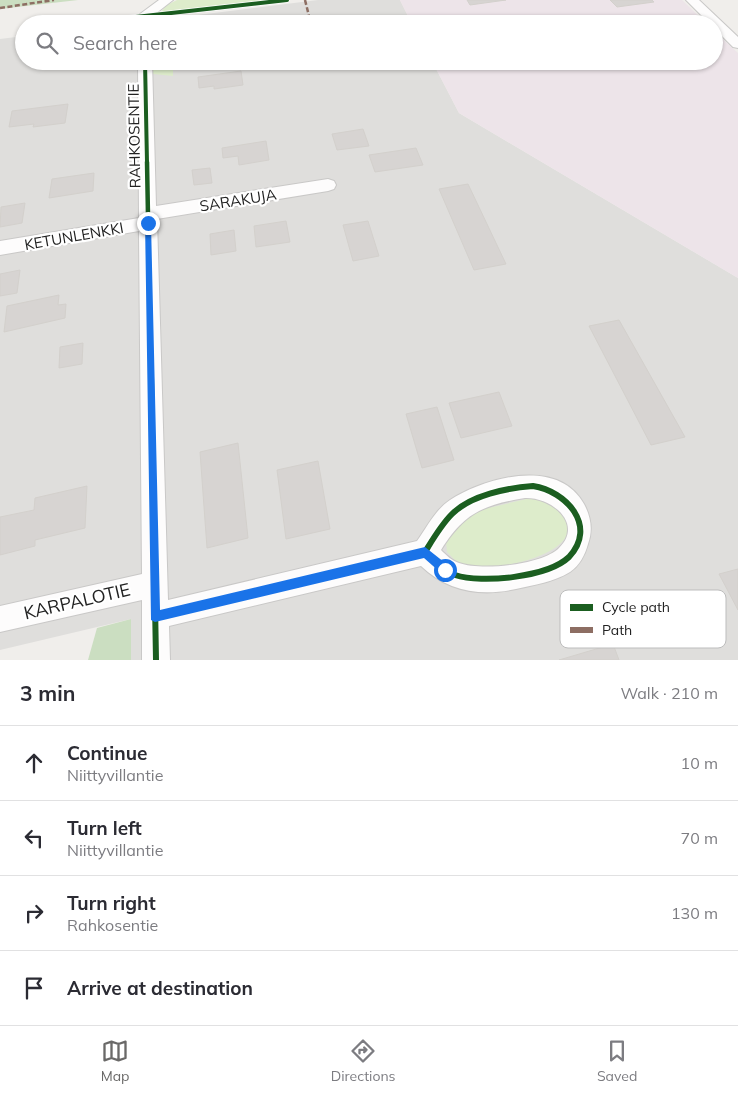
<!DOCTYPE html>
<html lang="en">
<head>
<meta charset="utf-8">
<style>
	body { margin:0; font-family:Mulish,sans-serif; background:#f7f7f7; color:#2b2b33 }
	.stop { position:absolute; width:15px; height:15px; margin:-11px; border:4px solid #1a73e8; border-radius:50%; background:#fff }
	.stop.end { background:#1a73e8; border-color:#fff; box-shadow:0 1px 5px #0008 }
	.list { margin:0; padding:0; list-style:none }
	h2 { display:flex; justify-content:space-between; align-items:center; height:65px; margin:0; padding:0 20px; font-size:21px }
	h2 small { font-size:16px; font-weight:400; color:#7c7c81 }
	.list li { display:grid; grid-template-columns:32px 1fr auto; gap:15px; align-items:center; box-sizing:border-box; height:75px; padding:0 20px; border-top:1px solid #e1e1e2 }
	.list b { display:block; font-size:19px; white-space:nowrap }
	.list p { margin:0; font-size:16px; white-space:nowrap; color:#7c7c81 }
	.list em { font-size:16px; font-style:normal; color:#7c7c81 }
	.icon { flex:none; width:28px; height:28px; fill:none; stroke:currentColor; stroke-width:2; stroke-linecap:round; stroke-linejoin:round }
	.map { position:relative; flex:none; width:738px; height:660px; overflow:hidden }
	.search { position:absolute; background:#fff; box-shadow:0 1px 4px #0004; left:15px; right:15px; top:15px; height:55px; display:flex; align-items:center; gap:12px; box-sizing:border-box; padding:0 18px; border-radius:28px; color:#7c7c81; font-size:19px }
	.sheet { height:365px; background:#fff }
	nav { display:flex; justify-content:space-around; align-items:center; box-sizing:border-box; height:70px; border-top:1px solid #e1e1e2; background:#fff; font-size:14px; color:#7c7c81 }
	nav a { display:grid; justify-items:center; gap:2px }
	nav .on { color:#6a6968 }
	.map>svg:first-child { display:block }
	.residential { fill:#dfdedc }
	.industrial { fill:#ede4e9 }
	.grass { fill:#ddeccb }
	.forest { fill:#cbdec1 }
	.building { fill:#d7d4d2; stroke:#d3d0cc }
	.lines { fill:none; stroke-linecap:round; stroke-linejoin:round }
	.minor-casing { stroke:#c9c8c7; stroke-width:2 }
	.minor { fill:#fdfcfc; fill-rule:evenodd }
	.quiet { stroke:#8d6e63; stroke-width:2.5; stroke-dasharray:5 2.5; stroke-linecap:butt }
	.cycleway-far2-casing { stroke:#fff; stroke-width:5.5 }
	.cycleway-far1-casing { stroke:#fff; stroke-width:8 }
	.cycleway-casing { stroke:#fff; stroke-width:9 }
	.cycleway-far2 { stroke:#1b5e20; stroke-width:4 }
	.cycleway-far1 { stroke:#1b5e20; stroke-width:4.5 }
	.cycleway { stroke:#1b5e20; stroke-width:6 }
	.route { fill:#1a73e8 }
	.labels { text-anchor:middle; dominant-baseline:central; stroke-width:4.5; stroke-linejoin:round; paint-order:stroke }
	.street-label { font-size:15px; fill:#222; stroke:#fff }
	.near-street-label { font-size:18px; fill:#222; stroke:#fff }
	.key { fill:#fff; stroke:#bdbdbd; stroke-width:1 }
	.key-label { font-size:14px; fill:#222 }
</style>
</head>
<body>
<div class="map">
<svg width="738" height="660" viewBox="0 0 738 660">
	<rect width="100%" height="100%" fill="#f0eeeb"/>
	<path class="residential" d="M318 0H400L412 24H126Z
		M24 36V61H432L459 113 738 278V660H131V619L0 650V39Z"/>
	<path class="industrial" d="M400 0H682L707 24H412Z
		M714 31 738 53V278L459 113 432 61H714Z"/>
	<path class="grass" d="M177 0H272L159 14 167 5Z
		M153 61H173V76L153 74Z
		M535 497C547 500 552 504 560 513 599 553 484 576 462 565 456 562 451 556 447 552L446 541 465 518 484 509Z"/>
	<path class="forest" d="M0 0H78L0 9Z
		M131 619V660H88L97 628Z"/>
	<path class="building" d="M467 0H506L470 5Z
		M610 0H652L654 2 617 7Z
		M192 61H217L218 66 193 69Z
		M241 71 243 85 214 89V86L199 88 198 77Z
		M68 104 65 123 33 127 34 124 9 127 12 111Z
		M363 129 369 146 337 150 332 134Z
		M266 141 269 160 239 165 238 156 223 158 222 148Z
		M416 148 423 165 375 172 369 155Z
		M210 168 212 183 194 185 192 170Z
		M94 173 93 191 49 198 52 179Z
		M468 184 506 264 474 270 439 189Z
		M25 203 22 223 0 227 1 207Z
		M286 221 290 242 256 247 254 226Z
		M368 221 379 256 353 261 343 225Z
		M234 230 236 251 211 255 210 234Z
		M20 270 17 293 0 296V274Z
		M59 295 58 305 66 304 65 318 4 332 7 306Z
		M619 320 685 437 651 445 589 326Z
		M83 343 82 364 59 368 60 347Z
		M499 392 512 426 461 438 449 403Z
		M437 407 454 460 422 468 406 414Z
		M238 443 248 538 207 548 200 452Z
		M318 461 330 529 286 539 277 470Z
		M87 486 85 528 35 540V546L0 555V517L34 510 35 498Z
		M738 569V610L719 574Z
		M613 644 619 660H559Z"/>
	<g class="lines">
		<defs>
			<path id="minor" d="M159 0H173L150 18V24H138L140 14Z
				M686 0H699L738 37V48L733 47 714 28V24H710Z
				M138 61H152L156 206 328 179 334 181 336 185 334 189 328 191 157 219 168 600 417 541C427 527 436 509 450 500 486 477 558 457 584 504 591 517 593 530 588 544 585 555 580 565 570 572 554 582 534 585 516 589 480 597 447 591 421 566L169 626 170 660H142V600L0 632V606L142 574 139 231 0 255V241L139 218ZM525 498C552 497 584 524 559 548 542 565 481 571 459 563 452 561 446 555 441 550 464 513 483 505 525 498Z"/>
		</defs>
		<use href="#minor" class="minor-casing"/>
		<use href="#minor" class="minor"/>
		<path class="quiet" d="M305 0 311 24
			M0 8 54 0"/>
		<defs>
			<path id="cycleway-far2" d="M73 24 287 0
				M145 61 147 163"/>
			<path id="cycleway-far1" d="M147 162 151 378"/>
			<path id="cycleway" d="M151 376 156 660
				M533 486C566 491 598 526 569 557 548 577 482 584 455 575 443 570 434 561 425 552 433 539 441 525 452 514 471 495 507 488 533 486Z
				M155 616 425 552"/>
		</defs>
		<use href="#cycleway-far2" class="cycleway-far2-casing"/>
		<use href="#cycleway-far1" class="cycleway-far1-casing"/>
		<use href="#cycleway" class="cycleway-casing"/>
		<use href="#cycleway-far2" class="cycleway-far2"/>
		<use href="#cycleway-far1" class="cycleway-far1"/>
		<use href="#cycleway" class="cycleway"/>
	</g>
	<path class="route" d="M145 221 151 223 160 610 425 547 449 566V573H441L424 558 155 622 151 620Z"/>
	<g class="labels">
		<g class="street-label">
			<text transform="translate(134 136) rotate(-91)">RAHKOSENTIE</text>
			<text transform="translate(238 200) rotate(-9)">SARAKUJA</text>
			<text transform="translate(74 236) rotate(-10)">KETUNLENKKI</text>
		</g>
		<g class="near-street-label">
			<text transform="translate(77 601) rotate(-13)">KARPALOTIE</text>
		</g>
	</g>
	<rect x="560" y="590" width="166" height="58" rx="8" class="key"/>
	<rect x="570" y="604" width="23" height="7" fill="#1b5e20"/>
	<rect x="570" y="627" width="23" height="6" fill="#8d6e63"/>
	<g class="key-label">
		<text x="602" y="612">Cycle path</text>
		<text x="602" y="635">Path</text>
	</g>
</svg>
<div class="stop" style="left:445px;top:570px"></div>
<div class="stop end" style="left:148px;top:223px"></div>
<div class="search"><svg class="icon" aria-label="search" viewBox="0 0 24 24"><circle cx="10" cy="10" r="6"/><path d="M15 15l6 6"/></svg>Search here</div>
</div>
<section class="sheet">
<h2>3 min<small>Walk · 210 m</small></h2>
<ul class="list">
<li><svg class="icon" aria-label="ahead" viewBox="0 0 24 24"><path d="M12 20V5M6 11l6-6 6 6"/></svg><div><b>Continue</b><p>Niittyvillantie</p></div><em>10 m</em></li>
<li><svg class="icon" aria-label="left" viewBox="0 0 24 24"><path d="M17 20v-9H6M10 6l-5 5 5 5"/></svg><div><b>Turn left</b><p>Niittyvillantie</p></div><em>70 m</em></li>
<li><svg class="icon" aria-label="right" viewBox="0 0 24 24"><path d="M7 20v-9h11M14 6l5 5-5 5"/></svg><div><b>Turn right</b><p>Rahkosentie</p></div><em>130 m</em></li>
<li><svg class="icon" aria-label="arrive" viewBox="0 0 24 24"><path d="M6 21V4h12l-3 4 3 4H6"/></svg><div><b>Arrive at destination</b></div></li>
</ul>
</section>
<nav>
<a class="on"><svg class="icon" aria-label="map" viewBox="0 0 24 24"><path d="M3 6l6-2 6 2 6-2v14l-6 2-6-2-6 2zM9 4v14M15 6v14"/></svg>Map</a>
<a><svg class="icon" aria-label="directions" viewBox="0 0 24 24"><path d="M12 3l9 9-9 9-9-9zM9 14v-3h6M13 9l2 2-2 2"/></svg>Directions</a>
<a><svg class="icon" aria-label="saved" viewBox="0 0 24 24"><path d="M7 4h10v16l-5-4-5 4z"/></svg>Saved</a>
</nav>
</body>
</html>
